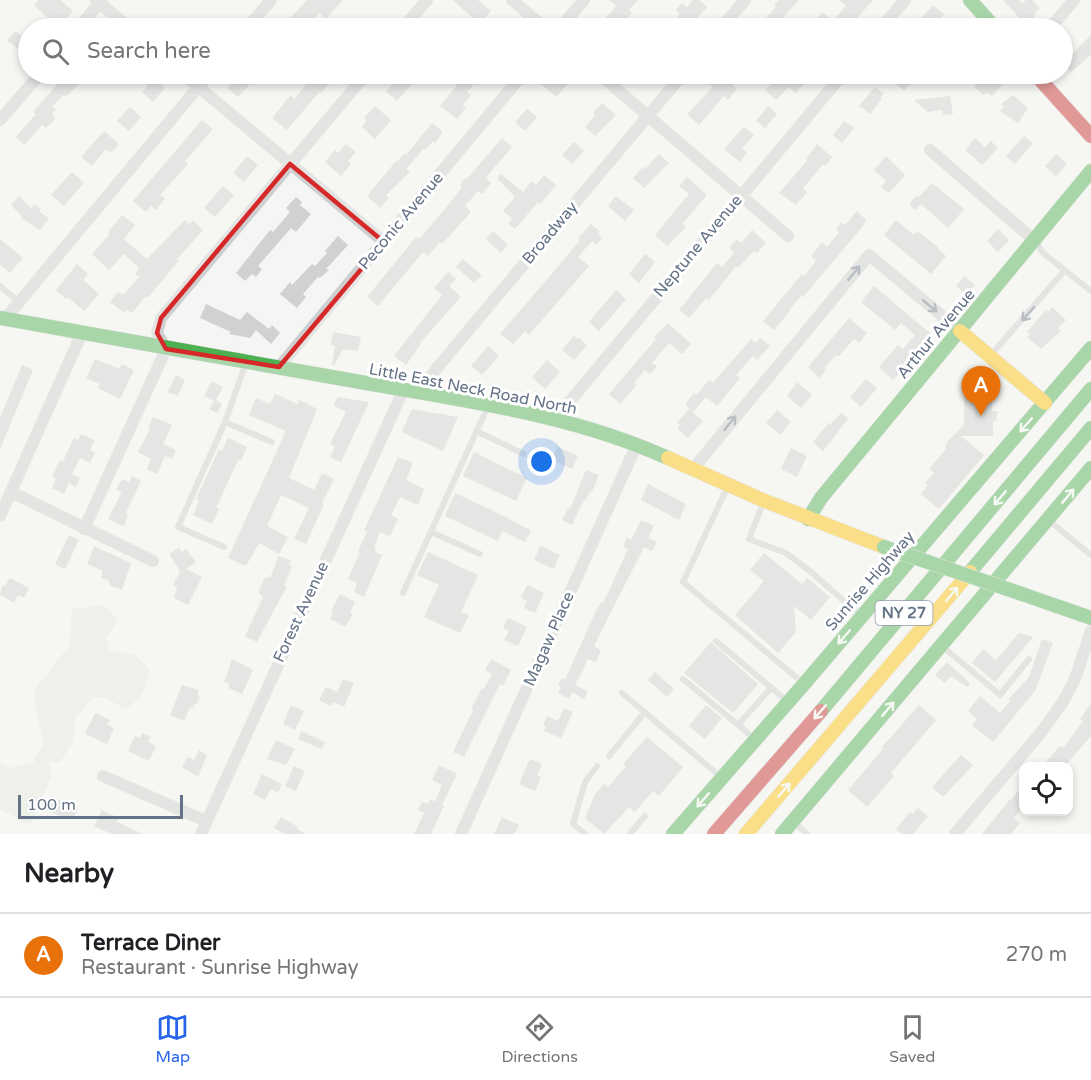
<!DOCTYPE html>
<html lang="en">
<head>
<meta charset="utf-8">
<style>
	body { margin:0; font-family:"Varela Round",sans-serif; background:#f6f6f6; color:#202124 }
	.controls { position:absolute; right:18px; bottom:18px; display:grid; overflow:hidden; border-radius:12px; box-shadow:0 3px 9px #0003 }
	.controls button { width:54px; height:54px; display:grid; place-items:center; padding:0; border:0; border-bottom:2px solid #e0e0e0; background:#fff; color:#202124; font:30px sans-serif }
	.scale { position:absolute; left:18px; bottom:15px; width:165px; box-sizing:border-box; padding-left:6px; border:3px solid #637286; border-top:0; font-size:16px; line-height:21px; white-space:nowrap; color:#637286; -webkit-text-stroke:4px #fff; paint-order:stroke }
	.you { position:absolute; left:542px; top:462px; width:21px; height:21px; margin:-15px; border:4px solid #fff; border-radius:50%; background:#1a73e8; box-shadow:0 0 0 9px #1a73e833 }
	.badge { display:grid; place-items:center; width:39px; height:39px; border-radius:50%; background:#2563eb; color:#fff; font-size:20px; font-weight:700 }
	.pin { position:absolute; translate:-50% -50px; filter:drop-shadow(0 2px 3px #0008) }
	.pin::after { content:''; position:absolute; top:32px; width:21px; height:18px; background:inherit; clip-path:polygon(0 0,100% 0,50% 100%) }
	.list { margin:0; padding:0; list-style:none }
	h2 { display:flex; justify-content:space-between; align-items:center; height:78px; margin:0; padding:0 24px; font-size:26px }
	h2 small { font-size:20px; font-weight:400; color:#757577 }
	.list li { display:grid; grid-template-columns:39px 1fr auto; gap:18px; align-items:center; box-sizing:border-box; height:84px; padding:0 24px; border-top:2px solid #e0e0e0 }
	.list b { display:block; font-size:22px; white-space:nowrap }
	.list p { margin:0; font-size:20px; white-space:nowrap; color:#757577 }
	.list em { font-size:20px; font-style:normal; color:#757577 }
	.icon { flex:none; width:33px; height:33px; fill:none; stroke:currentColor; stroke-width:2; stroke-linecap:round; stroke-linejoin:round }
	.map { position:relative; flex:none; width:1091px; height:834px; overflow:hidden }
	.search { position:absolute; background:#fff; box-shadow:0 3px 9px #0003; left:18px; right:18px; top:18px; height:66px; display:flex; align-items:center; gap:15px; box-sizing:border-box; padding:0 21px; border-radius:33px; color:#757577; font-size:22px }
	.sheet { height:162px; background:#fff }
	nav { display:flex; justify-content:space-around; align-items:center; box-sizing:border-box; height:84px; border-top:2px solid #e0e0e0; background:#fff; font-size:16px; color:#757577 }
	nav a { display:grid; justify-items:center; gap:3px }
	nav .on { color:#2563eb }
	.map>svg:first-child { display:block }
	.green { fill:#e4e8e1 }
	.building { fill:#d0d1d1 }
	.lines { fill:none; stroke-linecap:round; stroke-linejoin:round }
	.fast-casing { stroke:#d1d3d4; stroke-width:15 }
	.slow-casing { stroke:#d1d3d4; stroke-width:15 }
	.jam-casing { stroke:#d1d3d4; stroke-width:15 }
	.lane { stroke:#cecfd0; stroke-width:6 }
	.street { stroke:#cecfd0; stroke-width:12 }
	.fast { stroke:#4caf50; stroke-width:14 }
	.slow { stroke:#ffc107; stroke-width:14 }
	.jam { stroke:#c62828; stroke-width:14 }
	.fast-bridge-casing { stroke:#d1d3d4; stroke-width:15; stroke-linecap:butt }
	.fast-bridge { stroke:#4caf50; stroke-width:14 }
	.oneway { stroke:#6e7b8d }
	.oneway2 { stroke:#f6fbf6 }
	.marked { fill:none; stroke:#d62828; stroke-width:4.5; stroke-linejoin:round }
	.labels { text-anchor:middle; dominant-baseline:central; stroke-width:6; stroke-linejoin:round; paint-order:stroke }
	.shield { fill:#fff; stroke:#929caa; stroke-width:1.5 }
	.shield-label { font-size:15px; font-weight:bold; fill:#637286 }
	.street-label { font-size:16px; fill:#637286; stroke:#fff }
</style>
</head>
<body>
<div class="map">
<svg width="1091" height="834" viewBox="0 0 1091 834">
	<rect width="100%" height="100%" fill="#f5f5f3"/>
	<path class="green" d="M103 605 118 620 106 637 109 650 135 655 149 669C145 690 143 698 125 709L106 698 93 697 76 717 72 744 60 762 49 761 52 775 30 825 0 809V763L9 768 33 763 44 742 37 714 34 691 70 645 72 609Z"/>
	<path class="building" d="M39 0H60L73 11 58 28H41L49 19 34 5Z
		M307 0H343L326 19 319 13 305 28H281Z
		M453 0H478L491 11 479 24Z
		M609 0H638L629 10 632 13 624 22 619 18 610 28H597L616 6Z
		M693 0H699L707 7 689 28H668L680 14 676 10 682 3 687 7Z
		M779 0H799L774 28H757L776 7 774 5Z
		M839 0H873L848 28H824L815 21 822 12 833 21 846 6Z
		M1003 0H1019L1022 4 1026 0H1032L1040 8 1034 14 1036 15 1026 25Z
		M933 5 944 14 940 19 951 28H928L919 21Z
		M28 30V56L7 41 15 31 23 37Z
		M1091 35V55L1071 72 1062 63V54L1069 48 1073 53Z
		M70 74 80 83 66 97 63 95 52 107 56 110 52 114 55 119 46 128 42 125 24 145 16 137 33 117 36 114 33 112 63 78 64 80Z
		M241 74H259L238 97 227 88Z
		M309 74H319L330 83 321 93 320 91 287 130 272 118 291 95 294 99 308 82 305 79Z
		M401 74H421L397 101 386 91Z
		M466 74H495L486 84 479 78 467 92 471 95 463 105 466 108 457 119 440 106Z
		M550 74H568L573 78 556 97 541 84Z
		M718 74H738L730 83 737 89 728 100 724 96 699 125 687 114 713 87 709 84Z
		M786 74H812L796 93 788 87 776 100 765 90 772 83 773 84 777 80 779 82Z
		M894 74H919L904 91 890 78Z
		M984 74H990L1002 85 992 96 987 92 984 95 974 87Z
		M154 78 165 88 153 102 142 92Z
		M875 87 884 94 880 97 882 99 870 114 859 106Z
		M1013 95 1028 108 1018 123 1000 111 1004 106 1001 104Z
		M950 96 953 114 943 115 942 110 928 112 914 100Z
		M602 103 616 115 595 136 585 127 595 115 593 113Z
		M375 106 391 120 375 139 362 127 367 120 364 118Z
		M768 106 777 114 765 128 756 121Z
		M130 107 141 117 129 131 117 121Z
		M527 109 537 117 525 131 515 122Z
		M202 120 213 129 185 161 188 164 160 195 165 199 156 210 151 206 146 212 133 201Z
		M844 121 854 128 842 143 833 135Z
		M432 123 443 132 435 143 433 141 425 150 424 148 406 169 410 172 386 195 389 198 380 208 367 196 396 161 397 162 405 153 406 155Z
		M744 127 754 135 742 149 747 152 740 162 724 149Z
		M104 131 119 144 111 153 106 149 92 166 81 157Z
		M1024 136 1033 143 1015 164 1006 156Z
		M502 138 512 147 488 175 486 178 491 183 482 194 478 191 465 206 471 212 442 244 440 242 428 256 423 252 378 306 367 297 416 237 419 239 446 208 462 187 460 185 465 178 467 179Z
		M975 138 985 147 991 141 998 148 982 165 965 150Z
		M574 142 584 151 572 164 562 155Z
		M346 144 356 152 348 161 351 164 341 176 325 162 335 150 338 153Z
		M817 144 832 157 825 166 823 164 803 189 807 192 796 205 779 193 807 161 806 159Z
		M659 154 669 163 644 188 633 178 643 167 645 169Z
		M1056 154 1067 164 1056 176 1045 166Z
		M247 156 258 165 244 182 233 173Z
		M886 156 905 175 889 193 881 187 886 181 874 170Z
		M72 172 84 183 64 206 51 195Z
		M501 174 523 192 532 181 536 185 544 175 556 185 540 204 538 202 515 229 508 224 512 218 503 211 515 197 497 178Z
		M687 177 707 195 682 224 686 227 667 246 655 235 689 194 679 186Z
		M932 183 964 209 948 228 921 204 915 210 909 204 917 195 919 197Z
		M223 186 234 195 215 217 204 208Z
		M19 196 31 208 34 204 41 209 39 211 49 218 40 230 21 218 22 216 11 205Z
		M616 196 634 210 625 221 608 206Z
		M296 197 302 202 300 205 311 214 296 232 291 228 258 266 262 269 256 277 252 274 245 281 236 273 270 230 273 232 290 212 286 208Z
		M857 211 866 220 863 226 803 297 801 296 789 310 790 311 774 330 763 321 802 274 804 276 816 261 811 256 822 242 827 247 839 232 836 229 841 223 845 225Z
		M122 215 135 225 124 239 147 259 185 220 189 224 193 220 203 230 177 259 179 260 148 298 146 296 132 313 127 310 125 313 110 302 118 292 123 295 139 277 135 274 139 268 124 254 109 270 92 254 110 234 108 232Z
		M896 220 914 235 917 231 938 247 937 248 946 256 931 274 884 235Z
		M591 224 600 232 598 234 602 238 596 245 592 241 578 257 589 266 529 335 525 331 513 344 500 334 567 256 580 240 578 238Z
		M998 229 1009 240 998 252 987 241Z
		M752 230 766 243 757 253 754 251 738 268 736 266 709 300 706 298 689 318 679 310 717 263 722 267 734 253 729 248 737 239 741 243Z
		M493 231 508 245 501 253 486 239Z
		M338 236 348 245 326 269 329 270 320 278 318 277 303 294 306 297 297 308 280 294 290 282 292 285 312 264 315 266 327 253 325 251Z
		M0 239 23 258 10 273 0 264Z
		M645 254 655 262 639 283 629 274Z
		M463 259 482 275 474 283 456 267Z
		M77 264 88 274 83 280 99 294 84 311 68 297 66 299 56 290Z
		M448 272 456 279 449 286 461 297 420 343 421 344 406 365 394 356 442 295 434 288Z
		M964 276 975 285 966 295 956 286Z
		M874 286 932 335 893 380 879 367 898 345 903 349 915 335 901 323 895 330 861 302Z
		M616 290 626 299 599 331 589 322Z
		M206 304 240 320 247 312 269 329 272 325 280 333 271 344 256 330 250 338 229 334 231 332 200 318Z
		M1052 307 1066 320 1058 328 1061 331 1041 349 1027 337 1030 334 1027 332 1046 310 1048 312Z
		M849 318 867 333 859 343 854 339 838 357 836 355 824 368 826 370 819 378 808 367Z
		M668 323 691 344 682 354 669 343 652 363 657 366 650 374 645 370 634 383 637 385 620 404 609 394 656 339 654 337Z
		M333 332 361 337 358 351 343 349 334 366 332 365 335 346 331 345Z
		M574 336 578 339 579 338 587 345 574 360 562 350Z
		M760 338 770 346 757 360 753 356 736 375 740 378 717 406 706 397 693 412 685 404 694 393 696 395 709 380 713 383 751 339 755 343Z
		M488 346 499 356 482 375 471 366Z
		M95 359 119 369 122 364 134 370 120 399 98 388 100 384 86 378Z
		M547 360 560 372 545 389 532 377Z
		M22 365 33 370 0 449V418Z
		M176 375 185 380 178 396 168 392Z
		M866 379 877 388 861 407 850 397Z
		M212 381 223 387 216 400 222 404 217 413 209 409 214 401 204 396Z
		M797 382 812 395 801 408 787 396Z
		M275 394 297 404 299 400 317 409 289 478 314 490 322 473 334 479 322 503 324 504 306 544 294 539 309 508 281 495 267 526 288 537 279 554 259 543 246 566 228 558 286 431 249 415 256 398 270 404Z
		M338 397 369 402 341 462 330 457 335 447 330 444 346 412 333 405Z
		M964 397H992V411H997L996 421H993V436H961L984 455 939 509 921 494 928 485 925 483 934 473 929 469 946 449 945 447 947 444 946 443 964 425Z
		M412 409 458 417 443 451 402 432Z
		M689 409 703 421 688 438 677 428 680 425 677 423Z
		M777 410 791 422 780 435 766 423Z
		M841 413 848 419 823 451 813 442 829 423 831 424Z
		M153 417 172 425 163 444 176 450 172 459 165 456 157 474 147 469 151 459 138 452 150 429 148 428Z
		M81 434 95 440 90 450 95 453 90 463 80 458 72 474 80 478 76 487 69 483 64 494 52 488 56 479 52 477 60 460 63 461 74 438 78 440Z
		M228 438 247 447 241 461 238 460 216 508 219 509 212 524 193 515 199 500 196 499 219 449 222 451Z
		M557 447 578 456 572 469 551 460Z
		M791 448 807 456 797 477 781 469Z
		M474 452 527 478 516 501 463 476Z
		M398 457 413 463 406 480 424 489 418 505 400 497 391 515 398 519 390 536 380 532 374 547 376 548 375 552 382 555 364 597 354 592 357 583 348 579 360 552 358 551 367 532 364 530Z
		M586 470 599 475 592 492 590 491 586 500H584L572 525 562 520 568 508 570 509Z
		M132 476 141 481 127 510 126 515 128 516 124 526 108 519 122 492 116 490 122 479 129 482Z
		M648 484 686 504 679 520 641 500Z
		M455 493 508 518V519L531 530 525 542 502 531 498 541 445 516Z
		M641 520 654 526 648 538 657 542 652 551 644 547 594 646 601 650 596 662 588 659 579 678 575 685 588 691 584 699 572 692 569 699 558 693 561 687 558 685 562 678 565 680 594 615 601 602 603 603 611 586 628 549 623 546 627 538 631 540Z
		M69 535 79 540 65 569 55 564Z
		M94 546 131 563 122 590 110 585 108 580 101 578 103 571 87 564Z
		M540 546 560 555 554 569 534 560Z
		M179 548 182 552 186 549 196 562 186 569 202 577 188 605 174 598 177 587 173 585 180 571 169 554Z
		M428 552 478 575 461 612 469 615 460 633 424 617 439 585 417 575Z
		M764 553 802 584 807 578 830 597 811 620 794 606 796 632 778 653 735 615 764 581 750 570Z
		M279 556 291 561 289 565 292 567 284 585 287 586 257 642 245 636 263 597 258 592 265 577 270 578Z
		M10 578 29 588 24 598 18 595 14 603 0 595 3 584 5 586Z
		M527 585 544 593 535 613 524 608 527 601 521 598Z
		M340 594 355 602 350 612 353 614 345 627 330 619 333 612 331 611Z
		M508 618 527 627 518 646 504 640 509 631 503 628Z
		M1019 633 1033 637 995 682 972 663 983 649 996 660Z
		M1042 639 1053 643 1035 691 993 742 972 725 977 719 968 711 980 696 1000 713 1011 700 1009 699 1029 677Z
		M711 642 758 684 733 713 684 673Z
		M232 659 253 670 242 694 228 688 230 684 224 682Z
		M491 659 511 670 503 686 500 684 464 757 453 752 473 710 471 709 482 688 484 689 492 674 485 670Z
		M947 662 970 683 967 687 951 676 945 683 935 675Z
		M655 672 674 689 667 697 648 680Z
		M343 679 354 683 344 707 333 702 331 706 319 700 326 687 337 692Z
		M182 685 199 690 197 695 200 696 196 705 194 704 193 708 190 707 184 721 170 715Z
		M1091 703V736L1065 766H1052L1046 762 1060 746 1063 748 1083 721 1080 719Z
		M291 705 304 711 295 730 283 724Z
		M706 705 722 718 705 739 689 726Z
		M919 705 936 720 891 773 894 776 867 807 848 790 883 749 882 747Z
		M564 708 573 712 561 738 544 731 546 726 543 725 547 716 558 721Z
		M95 713 110 720 107 725 114 728 107 744 85 734Z
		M301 731 325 742 322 749 298 739Z
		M142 733 151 737 148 742 156 746 149 761 128 751 135 736 140 738Z
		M647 737 683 767 659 796 653 791 635 812 629 807 604 834 585 818 595 794 604 784 608 787 626 766 623 764Z
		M276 740 295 749 286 765 267 759Z
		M199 750 207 755 198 777 182 767 187 757 194 760Z
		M961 755 973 765 943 797 932 787Z
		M530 759 542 764 537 775 541 777 535 791 519 784Z
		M439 765 457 774 442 805 435 802 442 785 432 780Z
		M294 766 305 771 296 791 285 786Z
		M262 774 282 784 278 793 271 789 265 800 253 794Z
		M1023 785V806L1014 818 1020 823 1011 834H982L1010 799 1011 800Z
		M53 797 78 809 73 819 68 817 67 819 46 810Z
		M430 799 444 806 431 834H414L424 813 418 810 422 802 428 804Z
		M918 808 928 816 913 834H902L896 829 910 812 913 814Z
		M102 810 119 818 117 822 143 834H112L94 826Z
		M281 817 298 827 296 828 306 834H285L274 828Z
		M502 817 519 825 514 834H494Z"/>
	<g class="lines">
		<defs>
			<path id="fast" d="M970 0 995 28
				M0 318C122 340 244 361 366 383 468 401 573 415 668 458
				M808 519 821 498 1091 171
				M970 572 1091 428
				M1022 594 1091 618
				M821 711 1091 389
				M673 834 804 684 1091 348
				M782 834 1091 468"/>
			<path id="slow" d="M960 331 1045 403
				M668 458 765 501 884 547
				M746 834 970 572"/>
			<path id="jam" d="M1035 74 1091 136
				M714 834 821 711"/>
		</defs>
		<use href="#fast" class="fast-casing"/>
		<use href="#slow" class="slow-casing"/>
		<use href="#jam" class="jam-casing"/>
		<path class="lane" d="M1035 241 1043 253 1091 291
			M0 286 19 302
			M990 356 1065 270
			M225 422 272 442
			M476 431 524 454
			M728 486 683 582 803 683
			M764 501 749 539 786 553 811 572 861 616
			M1048 520 1091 555
			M431 532 480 554
			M224 547 178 527 225 422 246 363
			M403 593 488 406
			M716 641 788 702
			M942 646 1000 695 1029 659
			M683 679 755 739
			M622 693 722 778
			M738 725 771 688
			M609 756 645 712
			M794 822 807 834
			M585 834 573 824 585 782 597 766
			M630 834 645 816"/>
		<path class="street" d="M96 0 130 28
			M512 0 545 28
			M78 28 102 0
			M247 28 271 0
			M403 28 427 0
			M560 28 584 0
			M721 28 745 0
			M881 28 905 0
			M1050 28 1074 0
			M183 74 384 242
			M599 74 788 236
			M0 120 40 74
			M930 150 1035 241
			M5 319 209 74
			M279 367 523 74
			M419 393 437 368 683 74
			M555 419 843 74
			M693 469 869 255 960 331
			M11 492 153 561
			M0 516 82 333
			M84 529 166 349 157 333 161 318 366 74
			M103 776 206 821
			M201 834 403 391
			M461 834 637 444
			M955 834 1043 730 1063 702 1075 679 1091 631"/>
		<use href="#fast" class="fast"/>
		<use href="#slow" class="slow"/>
		<use href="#jam" class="jam"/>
		<defs>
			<path id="fast-bridge" d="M884 547 1022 594"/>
		</defs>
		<use href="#fast-bridge" class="fast-bridge-casing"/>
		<use href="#fast-bridge" class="fast-bridge"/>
	</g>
	<defs><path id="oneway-shaft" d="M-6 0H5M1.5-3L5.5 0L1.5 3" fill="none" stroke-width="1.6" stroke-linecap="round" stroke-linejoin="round" transform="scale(1.5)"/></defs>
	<g class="oneway">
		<use href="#oneway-shaft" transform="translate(854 273) rotate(-50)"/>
		<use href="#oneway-shaft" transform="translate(930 306) rotate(40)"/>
		<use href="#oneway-shaft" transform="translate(1028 314) rotate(131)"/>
		<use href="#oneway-shaft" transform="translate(730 423) rotate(-51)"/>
	</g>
	<g class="oneway2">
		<use href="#oneway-shaft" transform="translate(1026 425) rotate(131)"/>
		<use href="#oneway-shaft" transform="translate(1068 496) rotate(-50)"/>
		<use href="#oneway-shaft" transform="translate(1000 498) rotate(130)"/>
		<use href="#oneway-shaft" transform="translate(952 594) rotate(-50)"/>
		<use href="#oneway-shaft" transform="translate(844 637) rotate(131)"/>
		<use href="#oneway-shaft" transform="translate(888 709) rotate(-50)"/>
		<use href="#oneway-shaft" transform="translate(820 712) rotate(131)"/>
		<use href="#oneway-shaft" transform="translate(784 790) rotate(-49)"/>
		<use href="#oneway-shaft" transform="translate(703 800) rotate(131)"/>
	</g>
	<path d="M0 0H1091V834H0ZM290 164 384 242 279 367 166 349 157 333 161 318Z" fill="#f5f5f3" fill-opacity=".55" fill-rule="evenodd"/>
	<path class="marked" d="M290 164 384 242 279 367 166 349 157 333 161 318Z"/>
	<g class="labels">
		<rect class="shield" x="875.5" y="601" width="57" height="24" rx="4.5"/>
		<g class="shield-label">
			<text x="904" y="613">NY 27</text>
		</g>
		<g class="street-label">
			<text transform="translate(401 221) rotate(-50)">Peconic Avenue</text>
			<text transform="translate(550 233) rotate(-50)">Broadway</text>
			<text transform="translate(698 246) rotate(-50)">Neptune Avenue</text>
			<text transform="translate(936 334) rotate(-50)">Arthur Avenue</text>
			<text transform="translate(473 389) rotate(11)">Little East Neck Road North</text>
			<text transform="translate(870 581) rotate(-49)">Sunrise Highway</text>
			<text transform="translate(301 612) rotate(-65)">Forest Avenue</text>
			<text transform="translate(549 639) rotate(-66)">Magaw Place</text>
		</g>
	</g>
</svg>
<div class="controls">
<button><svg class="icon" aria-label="locate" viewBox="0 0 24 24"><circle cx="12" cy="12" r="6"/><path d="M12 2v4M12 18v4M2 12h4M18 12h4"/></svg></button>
</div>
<div class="scale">100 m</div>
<div class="you"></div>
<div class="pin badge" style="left:981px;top:416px;background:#e8710a">A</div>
<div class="search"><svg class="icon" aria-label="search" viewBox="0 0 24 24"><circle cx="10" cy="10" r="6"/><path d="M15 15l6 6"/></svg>Search here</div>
</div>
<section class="sheet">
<h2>Nearby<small></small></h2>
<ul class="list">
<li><span class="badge" style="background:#e8710a">A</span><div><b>Terrace Diner</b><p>Restaurant · Sunrise Highway</p></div><em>270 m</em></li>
</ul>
</section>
<nav>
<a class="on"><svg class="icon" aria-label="map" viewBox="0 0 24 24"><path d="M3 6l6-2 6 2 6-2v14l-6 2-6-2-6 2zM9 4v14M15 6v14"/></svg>Map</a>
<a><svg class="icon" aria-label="directions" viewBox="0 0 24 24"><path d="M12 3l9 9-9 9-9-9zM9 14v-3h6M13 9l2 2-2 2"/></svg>Directions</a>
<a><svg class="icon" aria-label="saved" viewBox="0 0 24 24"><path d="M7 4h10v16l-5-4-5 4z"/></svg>Saved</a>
</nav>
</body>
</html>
